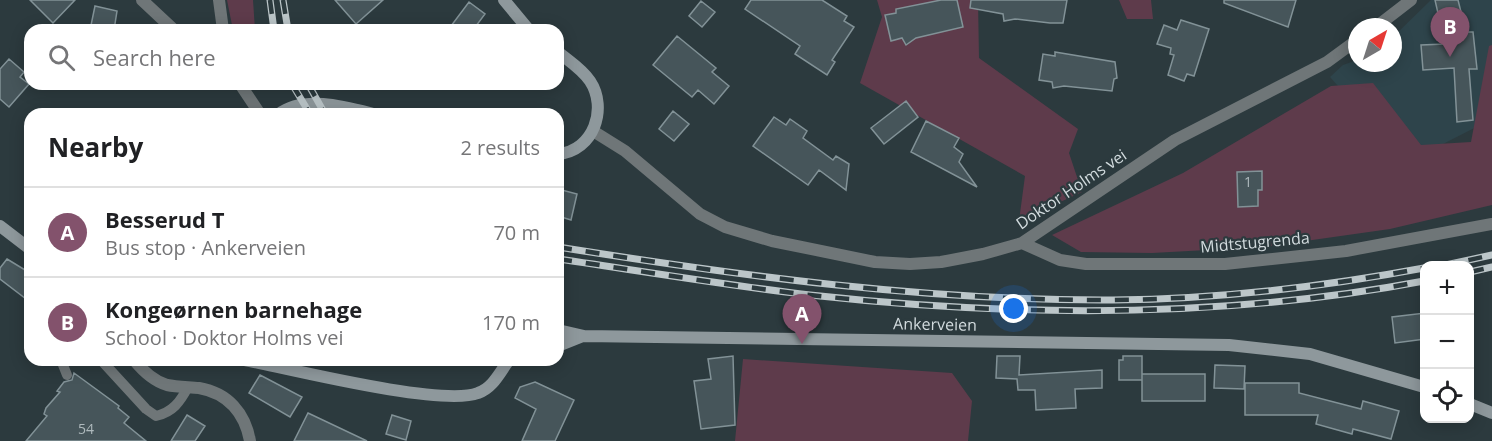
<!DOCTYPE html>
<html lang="en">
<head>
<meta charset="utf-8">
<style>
	body { margin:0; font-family:"Open Sans",sans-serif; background:#f2f2f2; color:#202124 }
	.controls { position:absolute; right:18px; bottom:18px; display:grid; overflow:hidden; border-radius:12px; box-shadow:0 3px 15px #0003 }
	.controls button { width:54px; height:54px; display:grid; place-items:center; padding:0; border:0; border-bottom:2px solid #e0e0e0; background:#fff; color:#202124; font:30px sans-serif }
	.compass { position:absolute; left:1348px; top:18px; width:54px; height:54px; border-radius:50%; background:#fff; box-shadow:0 3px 15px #0003; rotate:39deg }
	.you { position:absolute; left:1014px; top:309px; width:21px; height:21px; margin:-15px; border:4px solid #fff; border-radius:50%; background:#1a73e8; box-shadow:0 0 0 9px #1a73e833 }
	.badge { display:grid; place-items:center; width:39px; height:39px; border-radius:50%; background:#83526c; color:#fff; font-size:20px; font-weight:700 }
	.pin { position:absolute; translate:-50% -50px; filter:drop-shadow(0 2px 3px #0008) }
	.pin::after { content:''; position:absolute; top:32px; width:21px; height:18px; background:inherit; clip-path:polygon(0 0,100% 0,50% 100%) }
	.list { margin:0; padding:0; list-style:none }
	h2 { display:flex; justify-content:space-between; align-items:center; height:78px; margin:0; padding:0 24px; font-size:26px }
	h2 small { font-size:20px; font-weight:400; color:#757577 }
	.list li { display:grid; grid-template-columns:39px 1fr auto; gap:18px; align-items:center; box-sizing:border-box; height:90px; padding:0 24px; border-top:2px solid #e0e0e0 }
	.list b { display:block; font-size:22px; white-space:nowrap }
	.list p { margin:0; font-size:20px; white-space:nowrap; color:#757577 }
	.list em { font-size:20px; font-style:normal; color:#757577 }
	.icon { flex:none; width:33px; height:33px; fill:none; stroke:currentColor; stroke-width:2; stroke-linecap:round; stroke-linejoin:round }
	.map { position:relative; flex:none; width:1492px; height:441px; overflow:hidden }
	.search { position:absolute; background:#fff; box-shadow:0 3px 15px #0003; left:24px; top:24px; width:540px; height:66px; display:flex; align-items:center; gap:15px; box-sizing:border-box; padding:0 21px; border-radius:18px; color:#757577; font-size:22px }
	.panel { position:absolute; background:#fff; box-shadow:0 3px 15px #0003; left:24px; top:108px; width:540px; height:258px; border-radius:18px }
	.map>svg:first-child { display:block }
	.built { fill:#2e444b }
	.green { fill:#5e3b4b }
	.building { fill:#46555a; stroke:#829297; stroke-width:1.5 }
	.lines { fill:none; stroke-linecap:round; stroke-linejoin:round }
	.service { stroke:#6f7678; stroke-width:10 }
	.minor { stroke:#6f7678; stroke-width:12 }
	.tertiary { stroke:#6f7678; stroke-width:12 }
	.secondary { stroke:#8e989c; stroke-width:12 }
	.rail-casing { stroke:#bcc6c9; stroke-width:7 }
	.rail { stroke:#2c3a3e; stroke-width:4.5; stroke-dasharray:14; stroke-linecap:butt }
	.labels { text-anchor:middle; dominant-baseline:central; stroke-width:4.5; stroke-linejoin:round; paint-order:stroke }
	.number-label { font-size:14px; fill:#afbabd }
	.street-label { font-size:16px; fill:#d2dbde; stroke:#2c3a3e }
</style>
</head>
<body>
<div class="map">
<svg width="1492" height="441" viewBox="0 0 1492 441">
	<rect width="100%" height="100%" fill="#2c3a3e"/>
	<path class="built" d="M1431 0H1492V119L1441 145 1393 148 1330 77 1343 65 1357 60V63H1393V37Z"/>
	<path class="green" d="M227 0H253L255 30H233Z
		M877 0H978L979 58 1078 129 1069 153 1082 192 1019 221 1025 176 860 83 882 17Z
		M1119 0H1151L1153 19H1127Z
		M1492 45V205L1390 229 1262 247 1152 253 1081 252 1052 235 1183 173 1331 86 1373 83 1421 145 1471 142 1489 46Z
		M743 359 952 373 972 401 968 441H735Z"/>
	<path class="building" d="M30 0H75L53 23Z
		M335 0H383L356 24Z
		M751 0H822L847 16 844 21 854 27 832 60 835 62 827 75 795 54 800 46 745 9Z
		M941 0H957L963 27 916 38 906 45 902 38 891 41 885 15 896 13V9Z
		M971 0H1067L1063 23H1050L1015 19 1004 21 1003 14 970 8Z
		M1224 0H1296L1288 27 1224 3Z
		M1435 0H1458L1466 32H1473L1477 69H1469L1473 120 1457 122 1454 68 1423 70 1421 45 1445 44Z
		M701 1 715 12 702 27 689 16Z
		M469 2 485 14 473 30H448Z
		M95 6 117 11 114 30H90Z
		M1181 20 1209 29 1194 76 1187 74 1184 81 1168 75 1174 55 1170 54 1171 48 1157 44 1164 25 1177 30Z
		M677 36 716 68 712 72 729 86 714 104 698 90 692 97 653 65Z
		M1055 52 1115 62 1117 78 1114 79 1112 91 1064 86 1053 88 1052 82 1039 80 1043 54 1055 56Z
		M9 59 24 72 20 77 29 84 9 107 0 99V69Z
		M906 101 918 117 884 144 871 128Z
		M673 111 689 124 674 141 659 129Z
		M774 117 786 125 790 119 807 131 803 138 833 160 836 156 849 164 846 190 819 170 808 185 753 146Z
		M926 121 959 138 954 147 963 154 959 162 977 187 911 152Z
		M1262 171V190H1258V206L1238 207 1237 172Z
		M558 189 577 194 571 220 558 216Z
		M7 259 30 273V302L0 279V268Z
		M1425 313V339L1395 343 1392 317Z
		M733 356 735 425 701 429 694 381 711 379 708 359Z
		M997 356H1020L1019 375 1102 370V388L1075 389 1076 408 1036 410 1035 390H1018L1017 379 996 378Z
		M1123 356H1142V380H1119V360H1123Z
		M1215 365 1245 366 1244 389 1214 388Z
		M74 373 119 406 118 408 129 417 124 423 146 441H26L47 416 44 414 46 408 60 392 57 391 64 382 72 380Z
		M1142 374H1205V401H1142Z
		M260 375 302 397 290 417 249 393Z
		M535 382 574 400 555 441H522L536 409 515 398 520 387Z
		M1245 383H1299V393L1361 409 1363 401 1399 411 1391 439 1353 429 1352 434 1316 424 1318 415H1245Z
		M308 413 367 441H294Z
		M187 415 205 426 195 441H171Z
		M392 415 411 421 406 440 386 434Z"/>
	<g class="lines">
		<path class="service" d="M61 360 67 375
			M101 360 146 409 156 416C173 412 180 402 188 387"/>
		<path class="minor" d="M142 0 174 30
			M1376 27 1411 0
			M593 131 625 151 700 214 725 227 772 241 875 262 910 264 941 262 983 254 1022 243 1175 140 1327 62 1357 40
			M1022 243 1060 260 1086 264H1225L1346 251 1492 224
			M134 360C143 371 153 381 167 385 177 387 189 387 199 388 228 393 245 413 250 441"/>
		<path class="tertiary" d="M219 0 223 30
			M240 84 260 114"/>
		<path class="secondary" d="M504 0 529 30
			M558 52C569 61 582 69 590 81 608 108 594 151 558 154
			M279 114C304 95 346 107 373 114
			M0 226 30 249
			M558 330 584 336 1229 345 1310 354 1424 387
			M558 346 583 336
			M245 360C290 369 442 407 478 393 493 388 500 372 509 360
			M1470 404 1492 413"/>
		<defs>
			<path id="rail" d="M270 0 274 30
				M283 0 288 30
				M292 84 310 114
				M308 84 325 114
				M558 247C741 276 927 301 1113 300 1218 299 1322 287 1424 268
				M558 259C642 271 725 285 810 295 1013 317 1223 319 1424 281
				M1441 266 1492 255
				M1470 272 1492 267"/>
		</defs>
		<use href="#rail" class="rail-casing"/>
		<use href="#rail" class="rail"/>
	</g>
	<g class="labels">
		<g class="number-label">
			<text x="1248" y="181">1</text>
			<text x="86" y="428">54</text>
		</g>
		<g class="street-label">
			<text transform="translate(1071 189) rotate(-34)">Doktor Holms vei</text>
			<text transform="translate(1255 242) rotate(-5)">Midtstugrenda</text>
			<text transform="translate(935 324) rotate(1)">Ankerveien</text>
		</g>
	</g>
</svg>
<div class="controls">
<button>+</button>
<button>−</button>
<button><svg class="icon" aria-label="locate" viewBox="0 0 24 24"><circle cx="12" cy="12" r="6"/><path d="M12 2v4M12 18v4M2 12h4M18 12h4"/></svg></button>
</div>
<svg class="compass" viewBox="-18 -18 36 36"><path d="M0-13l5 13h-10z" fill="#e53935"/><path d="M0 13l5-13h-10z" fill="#757577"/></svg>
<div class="you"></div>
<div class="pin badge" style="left:802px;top:344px">A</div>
<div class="pin badge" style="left:1450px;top:57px">B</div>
<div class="search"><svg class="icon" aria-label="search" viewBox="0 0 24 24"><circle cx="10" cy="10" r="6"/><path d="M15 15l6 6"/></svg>Search here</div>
<section class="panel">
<h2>Nearby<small>2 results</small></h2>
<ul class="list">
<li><span class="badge">A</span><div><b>Besserud T</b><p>Bus stop · Ankerveien</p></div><em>70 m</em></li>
<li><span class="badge">B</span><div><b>Kongeørnen barnehage</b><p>School · Doktor Holms vei</p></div><em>170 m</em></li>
</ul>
</section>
</div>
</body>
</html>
